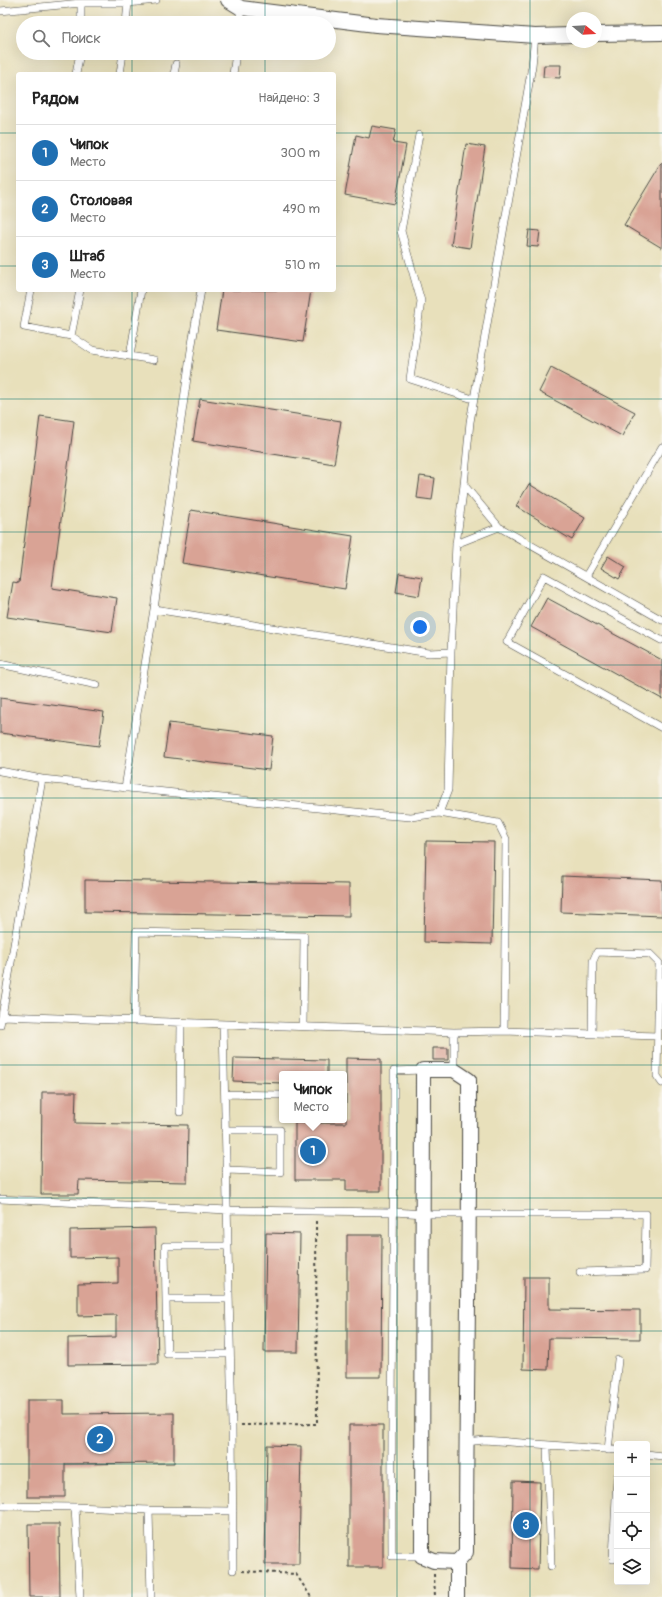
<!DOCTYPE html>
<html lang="ru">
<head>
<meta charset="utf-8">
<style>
	body { margin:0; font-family:Pangolin,sans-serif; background:#f6f6f6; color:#222 }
	.controls { position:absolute; right:12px; bottom:12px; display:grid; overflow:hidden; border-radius:4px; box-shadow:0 4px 16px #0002 }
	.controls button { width:36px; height:36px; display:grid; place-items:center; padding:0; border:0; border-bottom:1px solid #e0e0e0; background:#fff; color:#222; font:20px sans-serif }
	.compass { position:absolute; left:566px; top:12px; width:36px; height:36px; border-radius:50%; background:#fff; box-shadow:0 4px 16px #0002; rotate:108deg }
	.you { position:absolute; left:420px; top:627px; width:14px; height:14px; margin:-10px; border:3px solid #fff; border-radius:50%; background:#1a73e8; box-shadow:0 0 0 6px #1a73e833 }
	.badge { display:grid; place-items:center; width:26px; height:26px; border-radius:50%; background:#1f6fb2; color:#fff; font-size:13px; font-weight:700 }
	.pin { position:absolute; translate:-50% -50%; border:2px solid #fff; box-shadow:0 1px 4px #0006 }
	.popup { position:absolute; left:279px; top:1071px; width:68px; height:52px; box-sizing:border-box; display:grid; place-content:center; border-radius:4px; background:#fff; filter:drop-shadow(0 1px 3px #0005); font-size:13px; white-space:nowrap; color:#767676 }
	.popup b { font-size:15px; color:#222 }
	.popup::after { content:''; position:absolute; left:50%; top:100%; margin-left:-8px; border:8px solid transparent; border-top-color:#fff }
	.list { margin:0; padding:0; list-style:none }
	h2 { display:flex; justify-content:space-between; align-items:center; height:52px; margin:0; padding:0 16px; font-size:17px }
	h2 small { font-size:13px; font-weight:400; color:#767676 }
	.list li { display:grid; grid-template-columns:26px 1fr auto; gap:12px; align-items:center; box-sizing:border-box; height:56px; padding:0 16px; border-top:1px solid #e0e0e0 }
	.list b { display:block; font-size:15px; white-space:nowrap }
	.list p { margin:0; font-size:13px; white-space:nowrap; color:#767676 }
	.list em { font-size:13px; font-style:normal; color:#767676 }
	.icon { flex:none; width:22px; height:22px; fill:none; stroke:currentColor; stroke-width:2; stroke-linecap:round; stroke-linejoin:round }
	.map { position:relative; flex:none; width:662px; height:1597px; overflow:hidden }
	.search { position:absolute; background:#fff; box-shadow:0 4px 16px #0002; left:16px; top:16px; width:320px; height:44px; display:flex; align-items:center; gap:10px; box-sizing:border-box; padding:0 14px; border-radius:22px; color:#767676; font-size:15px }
	.panel { position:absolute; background:#fff; box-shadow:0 4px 16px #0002; left:16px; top:72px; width:320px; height:220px; border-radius:4px }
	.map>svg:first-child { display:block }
	.building { fill:#d9a395 }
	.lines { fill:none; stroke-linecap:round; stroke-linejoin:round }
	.service-casing { stroke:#474641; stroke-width:8 }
	.minor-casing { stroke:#474641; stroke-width:16 }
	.path { stroke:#474641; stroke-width:2; stroke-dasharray:3 3; stroke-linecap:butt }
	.service { stroke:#fff; stroke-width:7 }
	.minor { stroke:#fff; stroke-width:14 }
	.grid { fill:none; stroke:#0f766e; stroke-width:1; stroke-opacity:0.55 }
</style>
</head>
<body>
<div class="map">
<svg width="662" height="1597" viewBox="0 0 662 1597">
	<rect width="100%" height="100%" fill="#f7f3e8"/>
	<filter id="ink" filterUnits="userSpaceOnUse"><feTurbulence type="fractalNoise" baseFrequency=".025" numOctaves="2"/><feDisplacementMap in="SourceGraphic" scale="8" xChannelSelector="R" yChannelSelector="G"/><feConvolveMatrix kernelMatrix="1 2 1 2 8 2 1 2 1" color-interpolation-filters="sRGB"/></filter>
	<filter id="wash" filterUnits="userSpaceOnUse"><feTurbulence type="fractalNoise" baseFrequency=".012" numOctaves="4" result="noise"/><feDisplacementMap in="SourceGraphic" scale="16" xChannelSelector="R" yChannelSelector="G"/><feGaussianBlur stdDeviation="0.9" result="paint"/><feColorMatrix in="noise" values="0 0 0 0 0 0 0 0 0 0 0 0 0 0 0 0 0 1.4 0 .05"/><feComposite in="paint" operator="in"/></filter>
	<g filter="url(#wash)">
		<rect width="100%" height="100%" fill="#e8e0bb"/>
		<g id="blocks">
			<path class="building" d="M544 65H561L560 78 543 77Z
				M372 126 396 130 393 143 406 145 395 204 345 195 356 135 369 138Z
				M466 144 485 147 470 248 451 245Z
				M662 162V248L624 225Z
				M529 230 540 231 538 247 527 246Z
				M222 290H311L303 342 216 330Z
				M551 368 635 412 622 436 539 392Z
				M200 399 341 421 334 464 193 441Z
				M40 416 74 421 52 588 117 598 112 632 7 617 13 582 19 583Z
				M420 476 435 478 432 500 417 498Z
				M529 484 585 518 572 540 516 506Z
				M191 510 353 536 345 589 182 563Z
				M608 556 626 567 619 579 601 568Z
				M399 573 422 577 419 596 396 592Z
				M547 598 662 660V699L531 627Z
				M0 698 104 712 99 746 0 733Z
				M169 723 273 736 269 770 164 757Z
				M426 841 494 842 492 944 424 942Z
				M562 876 662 880V916L561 912Z
				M85 880 349 884V916L85 912Z
				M433 1048H448V1060H433Z
				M234 1058 327 1060V1074H282V1083L233 1081Z
				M346 1058 381 1059V1191H346V1180H295V1123H346Z
				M42 1092H76L75 1123 188 1125 187 1182 79 1180 78 1194H41Z
				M155 1228 158 1364 68 1365V1338L116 1337V1315L78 1316V1284L118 1283V1257L70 1258V1230Z
				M266 1233 300 1234 298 1352H264Z
				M347 1235H382L381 1377H347Z
				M524 1277H549V1309L640 1310V1339L549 1338 548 1370 523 1369Z
				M27 1400H64V1414L174 1413V1463L65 1464V1497H27Z
				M349 1425H383V1567H349Z
				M267 1445 301 1446 299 1564H265Z
				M513 1481 540 1482 538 1569 512 1568Z
				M28 1524H59L60 1597H29Z"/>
		</g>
	</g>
	<g filter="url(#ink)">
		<use href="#blocks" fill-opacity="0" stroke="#474641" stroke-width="1"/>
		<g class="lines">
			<defs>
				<path id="service" d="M0 11 81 3H128L156 0
					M81 23V3
					M126 23 128 3
					M239 23 241 8
					M76 74 80 53
					M120 74 123 53
					M174 74 176 64
					M233 74 236 53
					M419 135 401 231 421 301 410 379 473 399
					M31 290 24 327 71 336 92 350 154 360
					M71 336 80 290
					M130 356 141 290
					M464 485 499 527
					M456 544 499 527 662 620
					M586 576 662 447
					M154 609 429 653 451 652
					M661 640 544 576 507 642 662 728
					M0 664 97 685
					M0 771 42 779
					M125 788 154 609 191 350 201 290
					M439 813 498 823 506 839 504 1031
					M2 1016 42 779 384 815 411 817 439 813 448 790 451 652 456 544 464 485 470 422 532 66 535 36
					M134 1021 136 932 304 936 303 1026
					M223 1024 232 1425 233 1570
					M0 1025 2 1016 454 1032V1070
					M454 1032 504 1031 657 1036
					M592 1034 593 961 597 952 650 954 659 963 657 1076 662 1083
					M225 1094 282 1095
					M180 1112 181 1023
					M225 1130H280V1172L226 1170
					M0 1199 228 1210 394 1212 424 1214H646L645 1270 580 1272
					M228 1246H165L167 1354H230
					M166 1299H229
					M466 1442 484 1440 617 1450
					M547 1446 551 1566
					M608 1450 618 1360
					M647 1454 662 1456
					M0 1506 75 1507 80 1597
					M75 1507 149 1510 233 1511
					M149 1510 151 1597
					M422 1556H392C391 1394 394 1233 394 1071L423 1070
					M613 1559 617 1477"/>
				<path id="minor" d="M228 0 241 8 376 25 535 36 572 35
					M596 34 662 33
					M457 1562 434 1561 422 1556 423 1070H454L469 1080C470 1237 466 1395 466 1552L457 1562V1597"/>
			</defs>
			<use href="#service" class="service-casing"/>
			<use href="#minor" class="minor-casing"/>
			<path class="path" d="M241 1425 317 1424 316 1221
				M242 1571 296 1574 311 1597
				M434 1574 435 1597"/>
			<use href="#service" class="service"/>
			<use href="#minor" class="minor"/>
		</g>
	</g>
	<path class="grid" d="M132 0V23M265 0V23M397 0V1597M530 0V1597M132 53V74M265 53V74M0 133H18M334 133H662M0 266H18M334 266H662M132 290V1597M265 290V1597M0 399H662M0 532H662M0 665H662M0 798H662M0 932H662M0 1065H662M0 1198H662M0 1331H662M0 1464H617M647 1464H662"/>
</svg>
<div class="controls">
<button>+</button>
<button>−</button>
<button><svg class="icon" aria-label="locate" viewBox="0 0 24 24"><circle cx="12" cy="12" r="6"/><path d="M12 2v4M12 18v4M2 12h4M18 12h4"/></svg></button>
<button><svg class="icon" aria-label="layers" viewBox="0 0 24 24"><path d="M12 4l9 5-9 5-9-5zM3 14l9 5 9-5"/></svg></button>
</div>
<svg class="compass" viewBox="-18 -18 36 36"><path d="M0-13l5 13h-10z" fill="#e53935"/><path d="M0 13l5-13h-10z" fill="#767676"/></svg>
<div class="you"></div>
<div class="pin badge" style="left:313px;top:1151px">1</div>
<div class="popup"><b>Чипок</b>Место</div>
<div class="pin badge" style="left:100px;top:1439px">2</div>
<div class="pin badge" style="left:526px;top:1525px">3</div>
<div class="search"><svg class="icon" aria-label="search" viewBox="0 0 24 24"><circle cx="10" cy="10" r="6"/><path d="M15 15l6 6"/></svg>Поиск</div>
<section class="panel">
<h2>Рядом<small>Найдено: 3</small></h2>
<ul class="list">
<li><span class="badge">1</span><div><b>Чипок</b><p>Место</p></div><em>300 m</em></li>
<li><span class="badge">2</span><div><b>Столовая</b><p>Место</p></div><em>490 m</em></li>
<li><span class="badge">3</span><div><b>Штаб</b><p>Место</p></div><em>510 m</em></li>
</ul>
</section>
</div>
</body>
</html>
